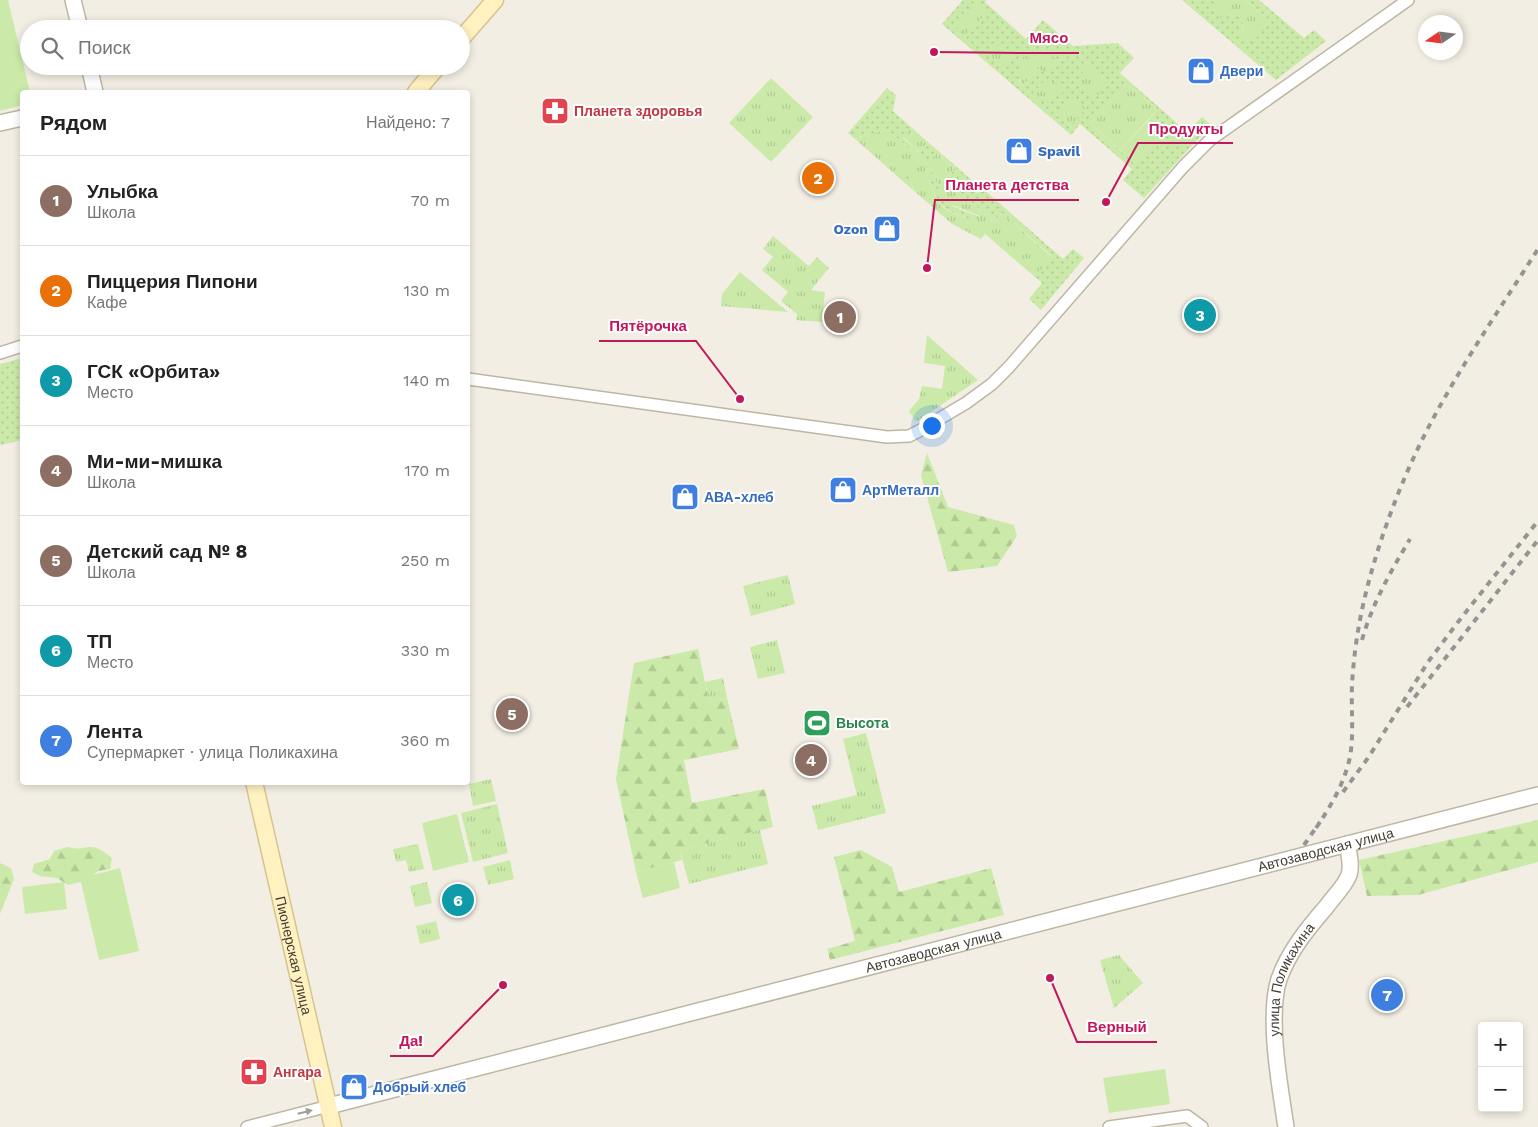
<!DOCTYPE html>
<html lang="ru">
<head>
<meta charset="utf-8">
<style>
	body { margin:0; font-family:"Work Sans",sans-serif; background:#f2f2f2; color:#222 }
	.controls { position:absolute; right:15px; bottom:15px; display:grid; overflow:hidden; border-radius:5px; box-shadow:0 2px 8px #0003 }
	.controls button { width:45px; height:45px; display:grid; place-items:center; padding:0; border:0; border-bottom:1px solid #e0e0e0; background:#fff; color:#222; font:25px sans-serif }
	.compass { position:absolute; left:1418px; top:15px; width:45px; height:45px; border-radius:50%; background:#fff; box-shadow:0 2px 8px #0003; rotate:257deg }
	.you { position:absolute; left:931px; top:425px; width:18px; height:18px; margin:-12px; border:4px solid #fff; border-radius:50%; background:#1a73e8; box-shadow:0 0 0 8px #1a73e833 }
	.badge { display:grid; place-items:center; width:32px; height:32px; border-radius:50%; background:#0b8043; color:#fff; font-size:16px; font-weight:700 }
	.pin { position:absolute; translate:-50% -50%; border:2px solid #fff; box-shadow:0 1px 5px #0006 }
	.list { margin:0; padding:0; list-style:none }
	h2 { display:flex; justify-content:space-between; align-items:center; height:65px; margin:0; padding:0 20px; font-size:21px }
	h2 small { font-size:16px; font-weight:400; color:#767676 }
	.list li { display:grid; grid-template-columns:32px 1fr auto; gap:15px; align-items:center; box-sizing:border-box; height:90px; padding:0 20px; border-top:1px solid #e0e0e0 }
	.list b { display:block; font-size:19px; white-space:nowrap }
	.list p { margin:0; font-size:16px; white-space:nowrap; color:#767676 }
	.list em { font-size:16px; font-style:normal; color:#767676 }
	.icon { flex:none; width:28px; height:28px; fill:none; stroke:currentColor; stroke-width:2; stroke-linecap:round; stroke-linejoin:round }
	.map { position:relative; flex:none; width:1538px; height:1127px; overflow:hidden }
	.search { position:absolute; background:#fff; box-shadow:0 2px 8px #0003; left:20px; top:20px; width:450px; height:55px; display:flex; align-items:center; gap:12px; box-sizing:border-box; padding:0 18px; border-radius:28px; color:#767676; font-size:19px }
	.panel { position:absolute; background:#fff; box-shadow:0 2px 8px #0003; left:20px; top:90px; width:450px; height:695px; border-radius:5px }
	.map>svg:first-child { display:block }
	.grass { fill:url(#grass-dots); fill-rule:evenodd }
	.forest { fill:url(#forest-firs) }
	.park { fill:url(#park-tufts); fill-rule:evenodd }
	.pitch { fill:#cbeaa9 }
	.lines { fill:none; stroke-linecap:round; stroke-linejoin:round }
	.minor-casing { stroke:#beb6a5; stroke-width:14 }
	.tertiary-casing { stroke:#beb6a5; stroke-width:18 }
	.secondary-casing { stroke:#d5c48f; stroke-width:19 }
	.minor { stroke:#fff; stroke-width:11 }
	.tertiary { stroke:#fff; stroke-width:15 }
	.secondary { stroke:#fff1c0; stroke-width:16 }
	.rail { stroke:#949494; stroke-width:4; stroke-dasharray:6 6; stroke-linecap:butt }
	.oneway { fill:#a29e99 }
	.labels { text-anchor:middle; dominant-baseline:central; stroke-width:4; stroke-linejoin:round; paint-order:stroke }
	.shop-label { font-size:14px; font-weight:bold; fill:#366cbe; stroke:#fff; text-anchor:start }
	.health-label { font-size:14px; font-weight:bold; fill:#be3a42; stroke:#fff; text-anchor:start }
	.leisure-label { font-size:14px; font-weight:bold; fill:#27864d; stroke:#fff; text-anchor:start }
	.street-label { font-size:14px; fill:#443e33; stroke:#fff }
	.leader { fill:none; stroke:#c2185b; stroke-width:2 }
	.callout-dot { fill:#c2185b; stroke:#fff; stroke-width:2 }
	.callout-label { font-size:15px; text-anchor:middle; font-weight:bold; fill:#c2185b; stroke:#fff; stroke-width:4; stroke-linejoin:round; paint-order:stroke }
</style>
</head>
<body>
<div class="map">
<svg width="1538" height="1127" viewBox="0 0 1538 1127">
	<defs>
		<pattern id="grass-dots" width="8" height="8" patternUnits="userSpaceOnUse" patternTransform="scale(1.25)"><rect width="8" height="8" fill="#cbeaa9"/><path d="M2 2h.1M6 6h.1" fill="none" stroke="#b0ca92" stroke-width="1.8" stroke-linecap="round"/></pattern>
		<pattern id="forest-firs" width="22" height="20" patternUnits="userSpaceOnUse" patternTransform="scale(1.25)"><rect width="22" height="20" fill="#cbeaa9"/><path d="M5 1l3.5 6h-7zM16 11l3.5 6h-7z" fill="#b0ca92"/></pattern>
		<pattern id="park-tufts" width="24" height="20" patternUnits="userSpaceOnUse" patternTransform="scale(1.25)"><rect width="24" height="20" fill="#cbeaa9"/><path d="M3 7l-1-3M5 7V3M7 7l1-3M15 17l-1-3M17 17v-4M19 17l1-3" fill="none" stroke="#b0ca92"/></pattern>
	</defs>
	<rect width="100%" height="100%" fill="#f2eee3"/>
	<path class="grass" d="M963 0H986L985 2 1026 39 1043 20 1073 46 1118 43 1134 58 1120 73 1187 132 1202 117 1211 125 1144 198 1123 180 1132 169 1080 124 1071 135 942 24ZM1026 55 1030 60H1057L1038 66 1036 71 1022 86 1019 81ZM1127 84 1157 110 1147 122 1161 135 1134 163 1090 123Z
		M1182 0H1220L1212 10 1226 15 1234 14 1239 16 1243 23 1242 32 1271 22 1246 0H1259L1304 38 1314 30 1326 41 1276 80Z
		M887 88 896 95 893 111 912 128 903 138 919 152 928 142 974 182 970 187 977 193 982 188 1063 259 1073 249 1084 258 1041 310 1029 299 1042 283 1035 277 1052 256 1002 213 994 222 946 180 955 169 937 153 927 164 888 130 854 138 848 133Z
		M931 168C946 206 942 203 981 217L977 222C937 207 940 208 925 169Z
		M908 171 913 190 898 177Z
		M22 358V440L1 445H0V364Z"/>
	<path class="forest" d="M927 453 948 507 1014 525 1017 536 997 566 948 572 921 475Z
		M698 649 709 702 727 698 739 749 684 760 692 803 765 789 773 827 680 850 682 860 636 872 616 779 634 663Z
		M1538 820V862L1418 895 1367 896 1359 860Z
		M68 847C81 850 78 848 89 847 97 846 106 853 112 858L110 869 98 871 85 881 68 885 57 878 40 876 32 872 34 864 50 859 54 851Z
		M861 850 892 867 899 892 991 868 1004 915 830 960 827 949 855 941 834 857Z
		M0 863 11 868 14 879 0 914Z"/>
	<path class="park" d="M1220 0H1246L1271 22 1251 44 1240 35C1244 28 1244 22 1239 17L1230 14 1222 18 1212 9Z
		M975 1 987 12 965 35 954 25Z
		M996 45 1013 60 1004 70 987 55Z
		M1042 47 1057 60 1045 73 1038 67 1036 71 1022 86C1016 75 1018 65 1025 55L1030 59Z
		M1084 59 1110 83 1096 97 1081 83Z
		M771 78 813 117 771 162 729 123Z
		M1051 78 1065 91C1053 100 1044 102 1030 96L1044 81Z
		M1127 84 1157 110 1120 150 1090 123Z
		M1075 99 1086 109 1070 126 1052 112Z
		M912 128 928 142 919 152 903 137Z
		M888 130 927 164 937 153 955 169 946 180 994 222 1002 213 1052 257 1035 277 985 234 981 239 952 224 913 190 908 172 898 177 854 138ZM931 168 943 199 947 203 980 216 977 221C937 210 939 206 925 169Z
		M773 236 809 266 817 257 829 268 811 290 825 292 822 322 796 320 797 314 781 301 788 292 762 270 773 257 763 249Z
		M740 272 788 312 721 306 722 294Z
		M927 335 978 380 916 422 909 411 919 399 922 386 942 389 945 366 924 363Z
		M788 575 795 604 751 616 743 586Z
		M777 640 785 673 758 679 750 647Z
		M723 678 727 698 709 702 705 682Z
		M866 733 886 813 818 830 812 806 857 795 843 739Z
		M491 779 496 801 473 806 469 784Z
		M497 804 508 853 473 862 461 813Z
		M760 830 768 864 689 884 680 850Z
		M418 844 424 869 409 872 406 860 396 862 393 849Z
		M510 860 514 879 488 885 483 867Z
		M427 882 432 903 415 907 410 886Z
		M436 921 440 939 420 944 416 926Z
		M1119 955 1143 983 1114 1008 1100 960Z"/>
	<path class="pitch" d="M0 0H8L30 92H22V105L0 111Z
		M1147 122 1161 135 1134 163 1120 150Z
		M457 814 469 862 433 871 422 823Z
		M674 862 680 888 643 898 636 872Z
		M120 868 139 951 99 960 80 878Z
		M64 882 67 909 25 914 22 887Z
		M1165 1069 1170 1104 1109 1113 1103 1078Z"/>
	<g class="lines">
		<defs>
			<path id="minor" d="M0 353 22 346
				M468 379 887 437 909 436 919 431 966 403 992 384 1009 367 1183 167 1210 140 1408 0
				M247 1127 329 1106
				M1109 1127 1187 1116 1202 1127"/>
			<g id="tertiary">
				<path d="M73 0 80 29"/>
				<path d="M89 66 95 92"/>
				<path d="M0 123 22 118"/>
				<path id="s1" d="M329 1106 1538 795"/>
				<path id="s2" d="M1286 1127C1280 1087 1267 1017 1279 979 1289 951 1308 928 1327 906 1334 896 1345 886 1349 875 1352 866 1349 854 1347 844"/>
			</g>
			<g id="secondary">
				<path d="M461 39 495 0"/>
				<path d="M416 92 438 66"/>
				<path id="s3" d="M254 782 333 1127"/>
			</g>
		</defs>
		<use href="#minor" class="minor-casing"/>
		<use href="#tertiary" class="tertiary-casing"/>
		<use href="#secondary" class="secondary-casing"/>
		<use href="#minor" class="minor"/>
		<use href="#tertiary" class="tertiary"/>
		<use href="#secondary" class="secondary"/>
		<path class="rail" d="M1362 640C1372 604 1391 571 1410 539
			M1407 707 1538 540
			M1343 792 1368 758 1428 662 1458 622 1538 521
			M1316 828C1331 806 1344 784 1350 757 1354 734 1351 709 1352 685 1354 649 1360 613 1370 577 1386 519 1410 459 1440 406 1470 352 1505 301 1538 249
			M1304 845 1320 822"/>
	</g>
	<defs><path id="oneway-solid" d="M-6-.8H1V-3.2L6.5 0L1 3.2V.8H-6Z" transform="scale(1.25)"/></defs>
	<use class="oneway" href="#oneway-solid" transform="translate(305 1112) rotate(-14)"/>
	<defs>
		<symbol id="shop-square" viewBox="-11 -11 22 22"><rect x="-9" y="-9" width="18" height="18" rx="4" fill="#3f7fe0" stroke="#fff"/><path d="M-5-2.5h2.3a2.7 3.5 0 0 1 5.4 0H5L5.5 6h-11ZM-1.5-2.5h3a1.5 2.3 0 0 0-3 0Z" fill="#fff"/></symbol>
		<symbol id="pharmacy-square" viewBox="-11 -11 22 22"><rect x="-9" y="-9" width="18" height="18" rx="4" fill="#e0444e" stroke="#fff"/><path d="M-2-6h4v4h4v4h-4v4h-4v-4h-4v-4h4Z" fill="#fff"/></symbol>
		<symbol id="stadium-square" viewBox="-11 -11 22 22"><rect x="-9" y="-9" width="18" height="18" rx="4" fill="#2e9e5b" stroke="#fff"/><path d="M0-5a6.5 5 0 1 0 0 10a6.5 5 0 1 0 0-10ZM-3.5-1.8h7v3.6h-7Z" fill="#fff"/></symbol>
	</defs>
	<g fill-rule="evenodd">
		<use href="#shop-square" x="1185" y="55" width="32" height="32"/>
		<use href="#pharmacy-square" x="539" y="95" width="32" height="32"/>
		<use href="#shop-square" x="1003" y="135" width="32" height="32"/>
		<use href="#shop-square" x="871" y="213" width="32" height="32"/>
		<use href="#shop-square" x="827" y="474" width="32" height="32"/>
		<use href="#shop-square" x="669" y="481" width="32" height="32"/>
		<use href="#stadium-square" x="801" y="707" width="32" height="32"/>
		<use href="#pharmacy-square" x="238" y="1056" width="32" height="32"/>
		<use href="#shop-square" x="338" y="1071" width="32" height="32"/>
	</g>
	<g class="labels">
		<g class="shop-label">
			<text x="1220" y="71">Двери</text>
			<text x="1038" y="151">Spavil</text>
			<text x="868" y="229" text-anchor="end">Ozon</text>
			<text x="862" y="490">АртМеталл</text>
			<text x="704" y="497">АВА-хлеб</text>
			<text x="373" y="1087">Добрый хлеб</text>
		</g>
		<g class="health-label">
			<text x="574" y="111">Планета здоровья</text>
			<text x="273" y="1072">Ангара</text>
		</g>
		<g class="leisure-label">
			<text x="836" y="723">Высота</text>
		</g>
		<g class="street-label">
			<text stroke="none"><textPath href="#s1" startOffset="1029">Автозаводская улица</textPath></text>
			<text stroke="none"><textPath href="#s1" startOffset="624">Автозаводская улица</textPath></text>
			<text stroke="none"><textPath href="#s3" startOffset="178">Пионерская улица</textPath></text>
			<text stroke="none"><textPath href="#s2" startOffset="152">улица Поликахина</textPath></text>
		</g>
	</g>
	<path class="leader" d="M934 52L1020 53H1079M1106 202L1138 143H1233M927 268L935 200H1079M740 399L696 341H599M1050 978L1077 1042H1157M503 985L433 1056H390"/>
	<g class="callout-dot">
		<circle cx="934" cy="52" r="5"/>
		<circle cx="1106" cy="202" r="5"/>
		<circle cx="927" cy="268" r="5"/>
		<circle cx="740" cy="399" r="5"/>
		<circle cx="1050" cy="978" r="5"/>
		<circle cx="503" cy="985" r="5"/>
	</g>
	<g class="callout-label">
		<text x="1049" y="43">Мясо</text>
		<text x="1186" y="134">Продукты</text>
		<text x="1007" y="190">Планета детства</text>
		<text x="648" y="331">Пятёрочка</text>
		<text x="1117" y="1032">Верный</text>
		<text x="411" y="1046">Да!</text>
	</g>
</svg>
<div class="controls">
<button>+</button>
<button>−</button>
</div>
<svg class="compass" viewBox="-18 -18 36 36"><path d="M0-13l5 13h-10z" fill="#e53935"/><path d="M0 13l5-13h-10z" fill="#767676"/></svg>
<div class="you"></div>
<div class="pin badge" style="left:840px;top:317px;background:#8d6e63">1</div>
<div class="pin badge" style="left:818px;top:178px;background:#e8710a">2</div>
<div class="pin badge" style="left:1200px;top:315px;background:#0f9aa8">3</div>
<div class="pin badge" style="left:811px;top:760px;background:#8d6e63">4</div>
<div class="pin badge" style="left:512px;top:714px;background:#8d6e63">5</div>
<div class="pin badge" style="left:458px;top:900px;background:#0f9aa8">6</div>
<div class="pin badge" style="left:1387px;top:995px;background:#3f7fe0">7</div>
<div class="search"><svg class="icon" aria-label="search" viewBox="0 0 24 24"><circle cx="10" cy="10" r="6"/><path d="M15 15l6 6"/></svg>Поиск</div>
<section class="panel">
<h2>Рядом<small>Найдено: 7</small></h2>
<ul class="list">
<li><span class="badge" style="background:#8d6e63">1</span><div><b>Улыбка</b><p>Школа</p></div><em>70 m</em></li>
<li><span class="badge" style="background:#e8710a">2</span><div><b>Пиццерия Пипони</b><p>Кафе</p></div><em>130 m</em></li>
<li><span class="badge" style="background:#0f9aa8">3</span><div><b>ГСК «Орбита»</b><p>Место</p></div><em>140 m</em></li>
<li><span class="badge" style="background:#8d6e63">4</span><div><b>Ми-ми-мишка</b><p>Школа</p></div><em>170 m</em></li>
<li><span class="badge" style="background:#8d6e63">5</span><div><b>Детский сад № 8</b><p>Школа</p></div><em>250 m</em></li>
<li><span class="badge" style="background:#0f9aa8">6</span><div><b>ТП</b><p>Место</p></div><em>330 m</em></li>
<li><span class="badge" style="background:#3f7fe0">7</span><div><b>Лента</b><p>Супермаркет · улица Поликахина</p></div><em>360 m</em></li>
</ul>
</section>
</div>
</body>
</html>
